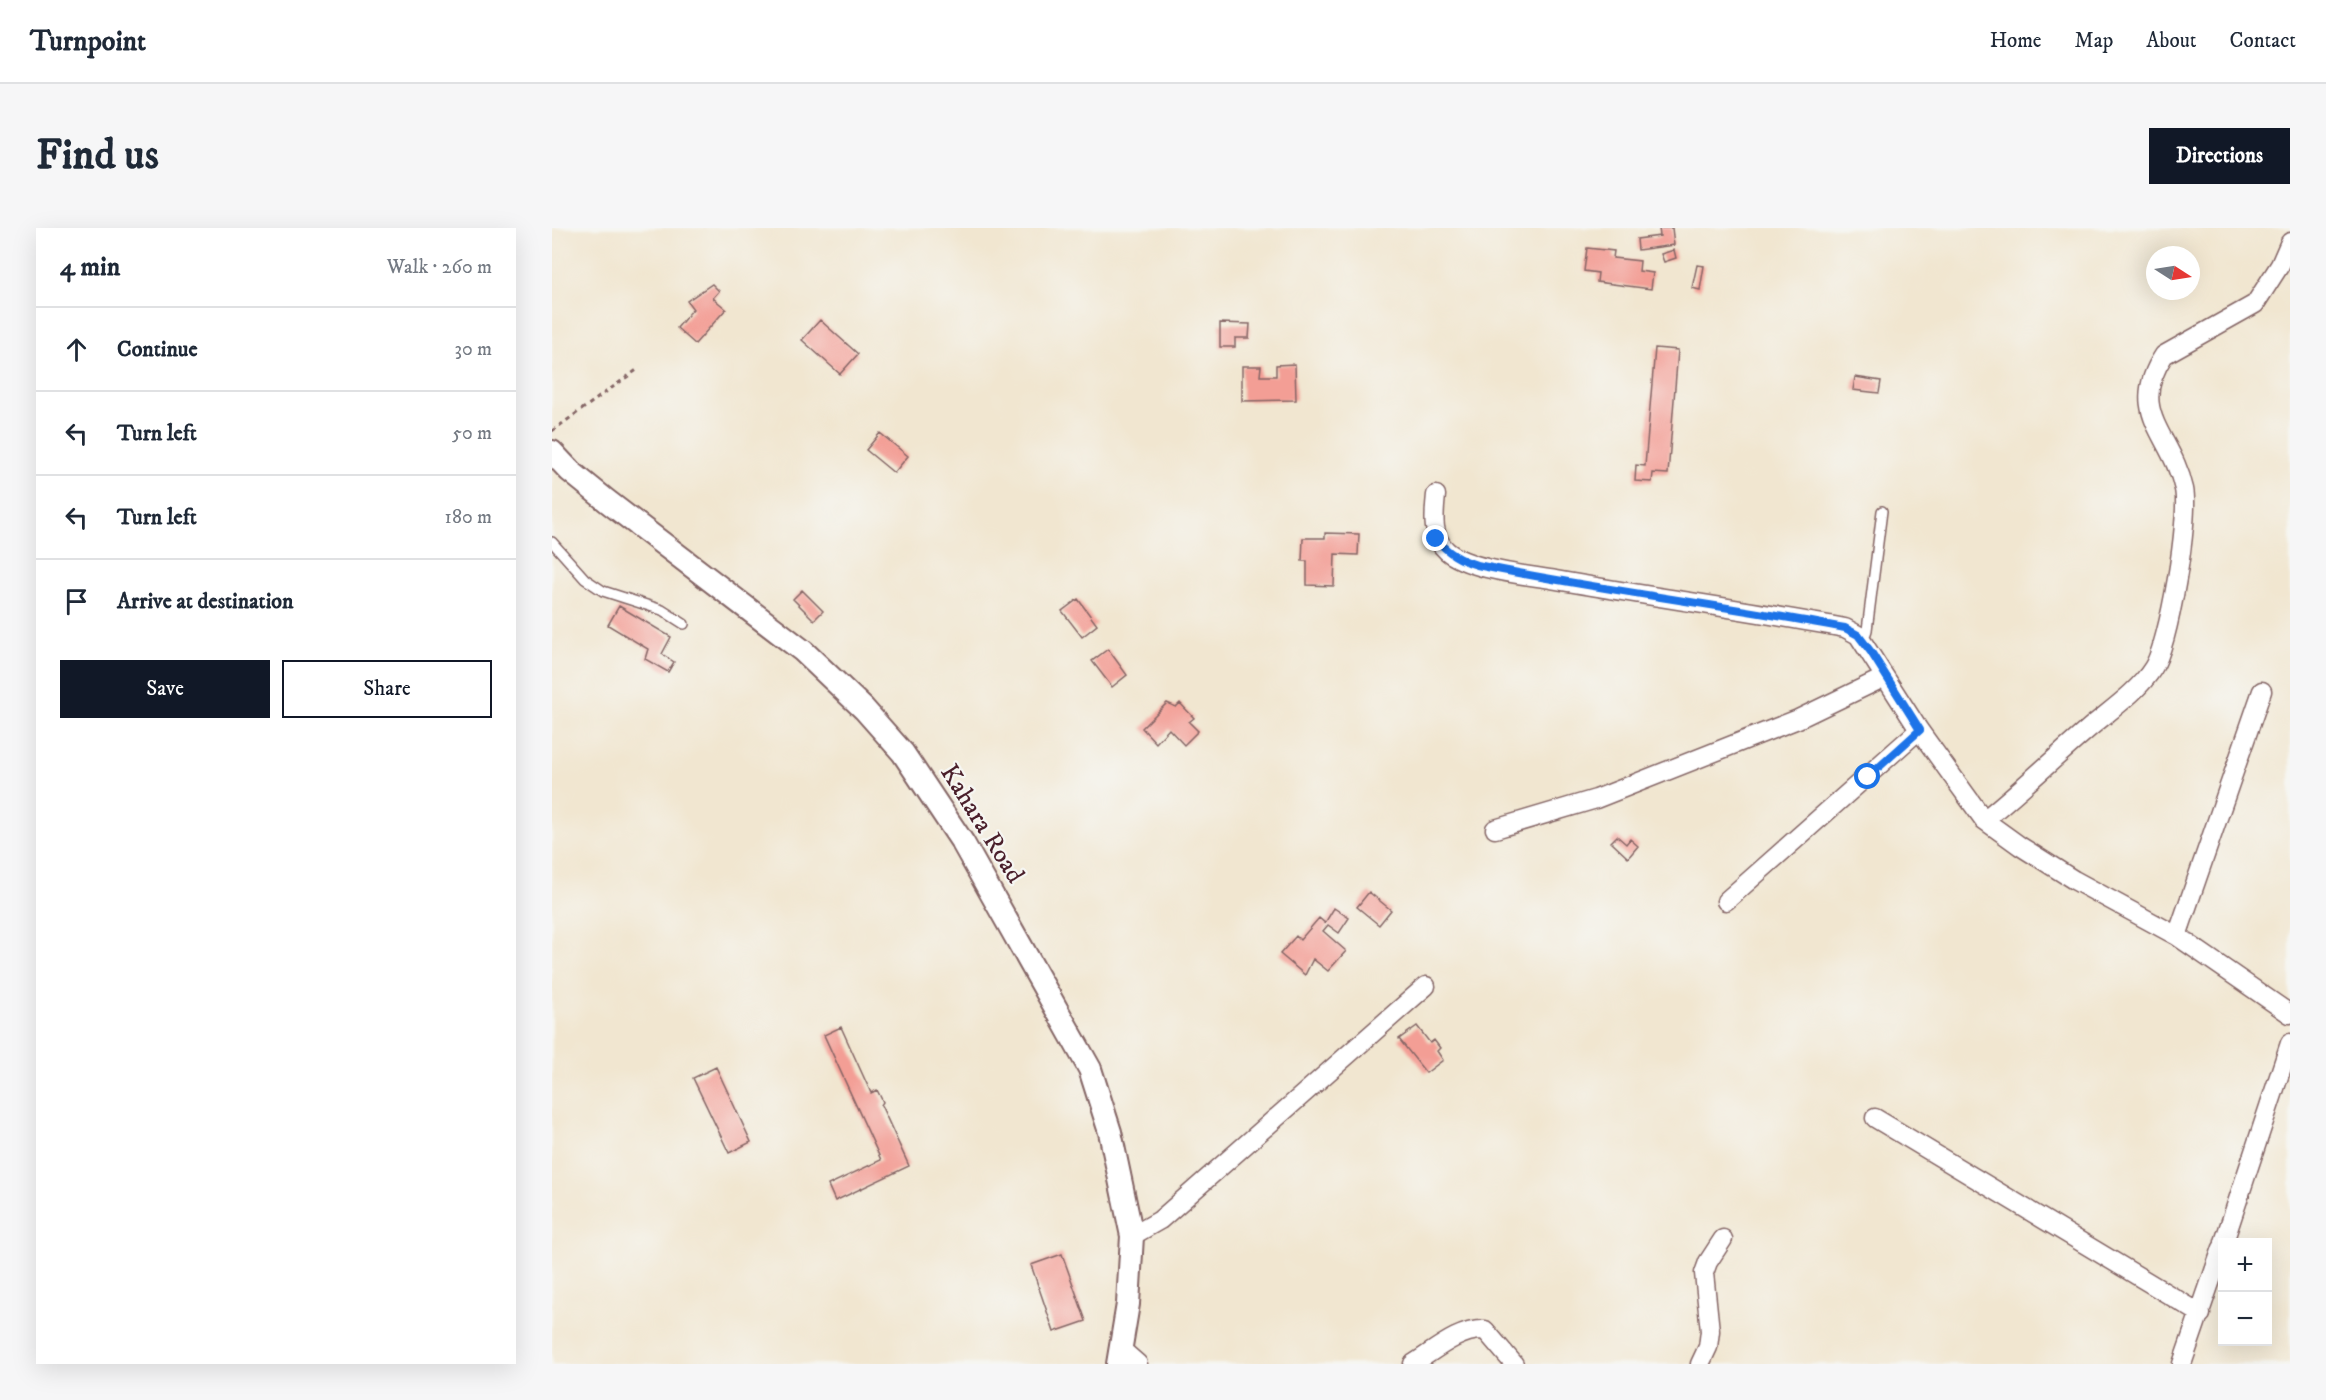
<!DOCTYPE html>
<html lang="en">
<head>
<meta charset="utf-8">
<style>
	body { margin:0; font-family:"IM FELL DW Pica",serif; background:#f6f6f7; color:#1f2937 }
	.controls { position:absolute; right:18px; bottom:18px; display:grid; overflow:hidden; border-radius:0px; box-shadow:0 6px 24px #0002 }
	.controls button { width:54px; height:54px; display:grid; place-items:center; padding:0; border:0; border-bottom:2px solid #e0e1e3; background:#fff; color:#1f2937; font:30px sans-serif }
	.compass { position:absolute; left:1594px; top:18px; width:54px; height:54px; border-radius:50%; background:#fff; box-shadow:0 6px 24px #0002; rotate:102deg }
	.stop { position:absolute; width:18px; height:18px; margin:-14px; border:4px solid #1a73e8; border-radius:50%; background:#fff }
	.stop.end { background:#1a73e8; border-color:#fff; box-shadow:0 2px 6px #0008 }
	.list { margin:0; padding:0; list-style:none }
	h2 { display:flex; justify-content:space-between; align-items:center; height:78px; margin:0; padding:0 24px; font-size:26px }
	h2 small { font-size:20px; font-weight:400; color:#747a83 }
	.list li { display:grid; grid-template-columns:39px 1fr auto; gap:18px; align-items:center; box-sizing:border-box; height:84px; padding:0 24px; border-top:2px solid #e0e1e3 }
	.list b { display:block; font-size:22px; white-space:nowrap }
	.list em { font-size:20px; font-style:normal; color:#747a83 }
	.actions { display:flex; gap:12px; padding:18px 24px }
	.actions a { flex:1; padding:14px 0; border:2px solid #111827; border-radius:0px; text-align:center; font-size:21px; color:#111827 }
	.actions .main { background:#111827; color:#fff }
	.icon { flex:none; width:33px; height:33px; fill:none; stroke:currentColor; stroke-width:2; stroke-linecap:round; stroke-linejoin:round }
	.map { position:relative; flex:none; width:1738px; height:1136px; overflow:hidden; border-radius:0px }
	header { display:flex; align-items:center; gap:36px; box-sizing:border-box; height:84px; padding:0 30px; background:#fff; border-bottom:2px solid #e0e1e3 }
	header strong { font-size:28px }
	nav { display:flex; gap:33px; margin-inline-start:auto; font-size:21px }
	.intro { display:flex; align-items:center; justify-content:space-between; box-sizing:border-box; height:144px; padding:0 36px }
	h1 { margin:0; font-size:42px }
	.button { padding:15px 27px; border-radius:0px; background:#111827; color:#fff; font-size:21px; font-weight:700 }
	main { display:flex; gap:36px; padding:0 36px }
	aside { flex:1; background:#fff; border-radius:0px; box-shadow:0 6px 24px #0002 }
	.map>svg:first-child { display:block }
	.building { fill:#f39e95 }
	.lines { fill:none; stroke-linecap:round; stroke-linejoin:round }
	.service-casing { stroke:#846565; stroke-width:12 }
	.minor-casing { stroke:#846565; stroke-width:21 }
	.tertiary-casing { stroke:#846565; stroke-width:26 }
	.path { stroke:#846565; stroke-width:3; stroke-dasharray:4.5 4.5; stroke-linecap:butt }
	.service { stroke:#fff; stroke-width:9 }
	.minor { stroke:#fff; stroke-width:18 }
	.tertiary { stroke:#fff; stroke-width:22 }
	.route { stroke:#1a73e8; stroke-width:8 }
	.labels { text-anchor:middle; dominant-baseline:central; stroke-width:4.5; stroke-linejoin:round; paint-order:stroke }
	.street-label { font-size:26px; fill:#4a1f2b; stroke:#f6f6f2 }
</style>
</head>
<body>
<header>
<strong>Turnpoint</strong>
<nav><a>Home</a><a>Map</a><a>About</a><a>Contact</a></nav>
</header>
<div class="intro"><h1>Find us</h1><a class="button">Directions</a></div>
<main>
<aside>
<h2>4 min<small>Walk · 260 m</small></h2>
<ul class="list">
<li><svg class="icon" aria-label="ahead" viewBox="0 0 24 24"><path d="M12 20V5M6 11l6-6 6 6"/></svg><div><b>Continue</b></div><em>30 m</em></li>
<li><svg class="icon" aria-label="left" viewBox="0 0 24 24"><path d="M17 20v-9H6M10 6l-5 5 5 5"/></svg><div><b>Turn left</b></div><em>50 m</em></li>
<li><svg class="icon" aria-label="left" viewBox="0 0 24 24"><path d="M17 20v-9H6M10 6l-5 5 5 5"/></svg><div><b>Turn left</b></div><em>180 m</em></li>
<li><svg class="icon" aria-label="arrive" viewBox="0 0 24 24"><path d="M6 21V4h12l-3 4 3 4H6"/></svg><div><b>Arrive at destination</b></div></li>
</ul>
<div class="actions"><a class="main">Save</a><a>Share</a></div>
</aside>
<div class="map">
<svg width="1738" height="1136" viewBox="0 0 1738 1136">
	<rect width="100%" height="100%" fill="#f6f6f2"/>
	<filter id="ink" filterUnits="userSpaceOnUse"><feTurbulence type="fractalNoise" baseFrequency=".0167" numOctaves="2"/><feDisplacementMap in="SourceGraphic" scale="12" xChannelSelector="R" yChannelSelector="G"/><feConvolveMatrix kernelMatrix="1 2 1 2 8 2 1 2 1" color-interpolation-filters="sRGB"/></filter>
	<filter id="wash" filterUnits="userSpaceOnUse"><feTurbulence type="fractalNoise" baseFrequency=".008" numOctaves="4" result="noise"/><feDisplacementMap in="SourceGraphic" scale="24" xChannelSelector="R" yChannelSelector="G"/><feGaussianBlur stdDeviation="1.35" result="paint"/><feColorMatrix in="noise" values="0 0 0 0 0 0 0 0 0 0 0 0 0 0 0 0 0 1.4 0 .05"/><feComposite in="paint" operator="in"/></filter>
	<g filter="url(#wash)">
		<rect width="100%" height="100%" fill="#f1e6d0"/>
		<g id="blocks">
			<path class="building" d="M1107 0H1120L1122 17 1086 22 1085 11 1108 8Z
				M1035 20 1062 23 1061 30 1088 33 1087 43 1101 45 1099 61 1045 54 1046 45 1032 43Z
				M1122 22 1124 30 1112 34 1109 26Z
				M1145 37 1152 38 1148 62 1140 60Z
				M160 56 167 63 161 70 174 81 143 116 125 100 141 81 135 73Z
				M268 92 306 126 288 146 250 112Z
				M668 95 698 96 697 110H683V119H668Z
				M1103 120 1126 122 1116 246 1101 245 1100 254 1083 253 1084 237 1093 238Z
				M743 136 744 172 690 173V138H709L708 148H724V137Z
				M1303 149 1329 153 1327 165 1301 162Z
				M328 205 356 228 342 245 314 222Z
				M773 305 807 306 806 327 783 326 782 358 755 357V333H750L751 310H773Z
				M250 362 271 383 262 392 241 371Z
				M526 371 545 397 530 409 510 383Z
				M67 378 119 409 110 426 122 434 116 444 93 431 96 421 56 397Z
				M556 421 575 447 560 459 540 433Z
				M615 475 624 479 628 475 642 490 637 494 646 503 632 517 617 501 604 515 590 500Z
				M1065 608 1074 616 1078 611 1086 618 1076 630 1059 614Z
				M817 664 839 682 827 697 805 679Z
				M782 680 797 690 787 705 776 697 771 703 794 723 776 743 761 731 753 747 728 726 744 708 748 712 767 690 773 695Z
				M865 798 878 815 882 812 888 820 885 823 891 832 874 845 847 811Z
				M289 799 319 865 325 862 331 874 329 877 357 938 283 973 276 957 329 932 272 807Z
				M164 839 199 914 177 925 141 850Z
				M510 1026 534 1093 502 1104 479 1037Z"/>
		</g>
	</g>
	<g filter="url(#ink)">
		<use href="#blocks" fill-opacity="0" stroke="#846565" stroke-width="1.5"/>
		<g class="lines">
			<defs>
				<path id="service" d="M0 314 33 351 51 363 110 382 132 396
					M1311 414 1315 402 1330 283"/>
				<path id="minor" d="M884 267C882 287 879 309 895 323 917 342 975 347 1004 352 1100 369 1197 382 1293 400L1306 407 1367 502 1432 592 1468 618 1522 652 1625 708 1738 786
					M1432 592C1468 563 1500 532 1535 502 1557 483 1586 464 1601 440 1617 416 1638 289 1632 261 1620 206 1574 185 1612 127L1703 76 1728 37 1738 14
					M943 601 1044 571 1246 491 1333 449
					M1174 673 1367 502
					M1625 708 1710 463
					M1323 890 1649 1086
					M580 1008 608 992 874 758
					M1672 1014 1738 815
					M570 1122 586 1136
					M861 1136C882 1123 908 1100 933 1102L962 1136
					M1148 1136 1156 1119 1158 1103 1152 1045 1156 1034 1171 1011
					M1630 1136 1670 1020"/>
				<path id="tertiary" d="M0 224 18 243 55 273 251 423 312 481 351 525 411 615 538 841 558 904 580 1008 576 1076 566 1136"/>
			</defs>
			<use href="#service" class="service-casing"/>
			<use href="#minor" class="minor-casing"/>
			<use href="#tertiary" class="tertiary-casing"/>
			<path class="path" d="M0 203 86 141"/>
			<use href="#service" class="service"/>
			<use href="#minor" class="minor"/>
			<use href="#tertiary" class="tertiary"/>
		</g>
	</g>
	<g class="lines" filter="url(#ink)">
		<path class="route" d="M884 311C896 325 908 332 925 337 1047 362 1171 377 1293 400L1306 407 1319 424 1368 502 1316 549"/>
	</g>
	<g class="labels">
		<g class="street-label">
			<text transform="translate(430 596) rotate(58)">Kahara Road</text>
		</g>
	</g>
</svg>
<div class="controls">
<button>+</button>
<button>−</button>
</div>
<svg class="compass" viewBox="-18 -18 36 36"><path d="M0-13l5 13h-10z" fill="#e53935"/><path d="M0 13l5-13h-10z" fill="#747a83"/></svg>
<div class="stop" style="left:1316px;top:549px"></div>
<div class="stop end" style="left:884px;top:311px"></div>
</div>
</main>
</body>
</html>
